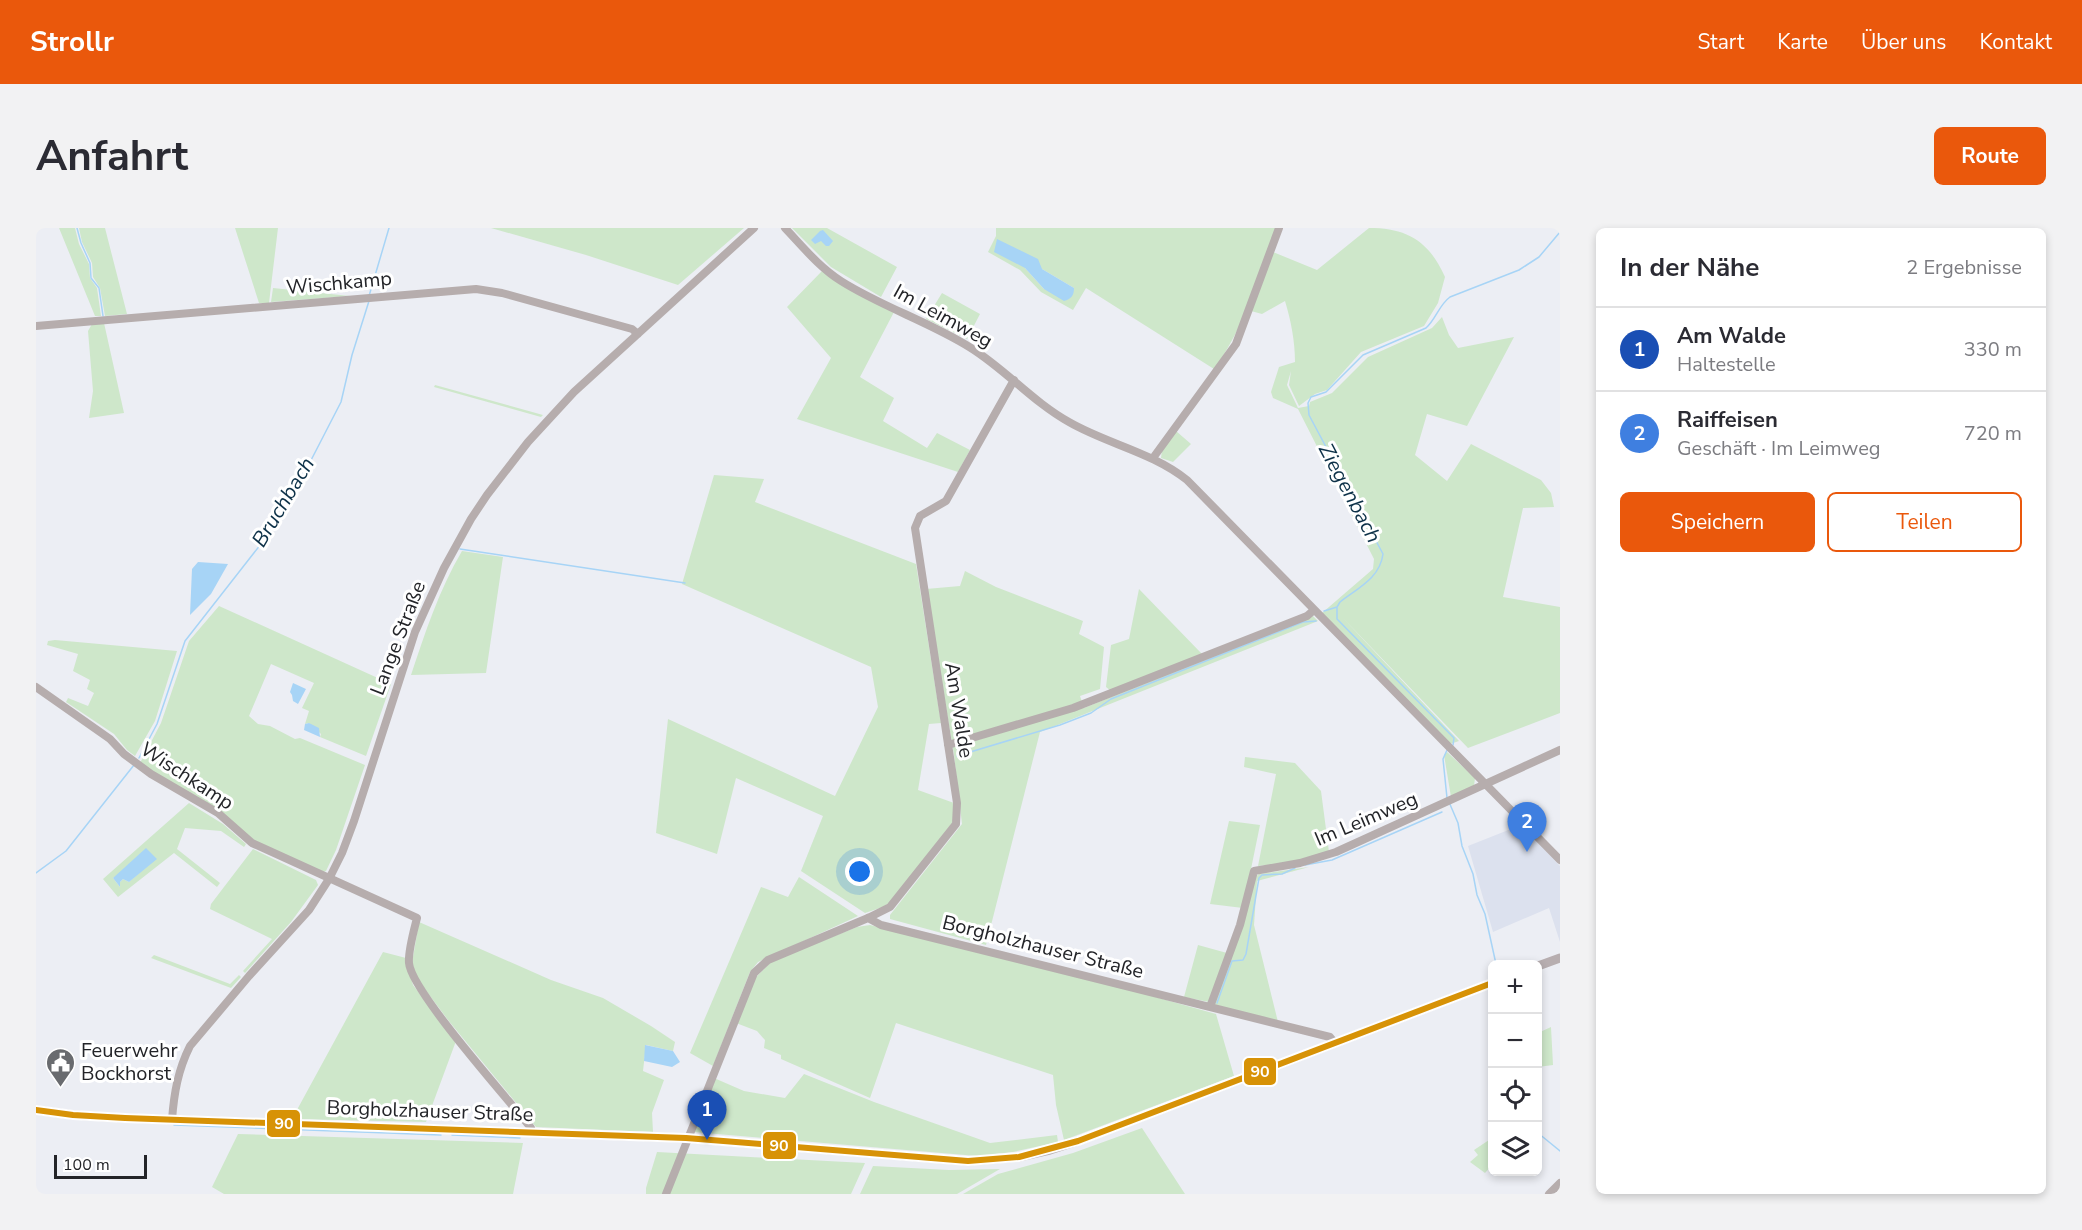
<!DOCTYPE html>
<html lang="de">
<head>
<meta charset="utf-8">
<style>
	body { margin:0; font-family:"Nunito Sans",sans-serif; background:#f2f2f3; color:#2b2b33 }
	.controls { position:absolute; right:18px; bottom:18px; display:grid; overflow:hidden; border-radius:9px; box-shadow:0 3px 9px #0003 }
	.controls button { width:54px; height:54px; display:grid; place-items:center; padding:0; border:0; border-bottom:2px solid #e1e1e2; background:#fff; color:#2b2b33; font:30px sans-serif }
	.scale { position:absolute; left:18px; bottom:15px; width:93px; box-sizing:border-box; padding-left:6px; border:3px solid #232428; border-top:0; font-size:16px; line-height:21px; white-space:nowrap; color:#232428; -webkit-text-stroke:4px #fff; paint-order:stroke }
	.you { position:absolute; left:824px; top:644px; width:21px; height:21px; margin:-15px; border:4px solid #fff; border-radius:50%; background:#1a73e8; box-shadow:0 0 0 9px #1a73e833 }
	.badge { display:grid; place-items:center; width:39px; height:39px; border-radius:50%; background:#ea580c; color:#fff; font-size:20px; font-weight:700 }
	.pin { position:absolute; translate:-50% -50px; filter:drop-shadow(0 2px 3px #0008) }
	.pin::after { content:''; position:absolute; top:32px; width:21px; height:18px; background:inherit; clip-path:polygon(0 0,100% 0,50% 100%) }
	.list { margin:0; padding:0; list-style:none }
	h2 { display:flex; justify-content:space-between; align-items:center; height:78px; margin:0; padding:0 24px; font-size:26px }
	h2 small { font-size:20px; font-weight:400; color:#7c7c81 }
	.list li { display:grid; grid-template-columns:39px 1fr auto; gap:18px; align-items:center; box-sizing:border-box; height:84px; padding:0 24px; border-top:2px solid #e1e1e2 }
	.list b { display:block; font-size:22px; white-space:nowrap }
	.list p { margin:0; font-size:20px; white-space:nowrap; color:#7c7c81 }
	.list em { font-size:20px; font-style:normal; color:#7c7c81 }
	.actions { display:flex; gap:12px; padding:18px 24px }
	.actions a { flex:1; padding:14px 0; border:2px solid #ea580c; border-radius:9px; text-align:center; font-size:21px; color:#ea580c }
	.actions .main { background:#ea580c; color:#fff }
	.icon { flex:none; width:33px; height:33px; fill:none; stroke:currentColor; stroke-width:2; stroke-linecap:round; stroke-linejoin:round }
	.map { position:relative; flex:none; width:1524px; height:966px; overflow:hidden; border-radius:9px }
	header { display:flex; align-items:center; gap:36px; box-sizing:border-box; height:84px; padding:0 30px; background:#ea580c; color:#fff }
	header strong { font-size:28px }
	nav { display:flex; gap:33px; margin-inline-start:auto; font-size:21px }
	.intro { display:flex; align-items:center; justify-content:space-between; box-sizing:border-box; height:144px; padding:0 36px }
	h1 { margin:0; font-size:42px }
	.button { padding:15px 27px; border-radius:9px; background:#ea580c; color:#fff; font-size:21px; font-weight:700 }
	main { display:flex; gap:36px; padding:0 36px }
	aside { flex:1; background:#fff; border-radius:9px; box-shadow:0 3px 9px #0003 }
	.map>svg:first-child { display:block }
	.built { fill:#dce1ee }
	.green { fill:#cee7ca; fill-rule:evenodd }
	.water { fill:#a7d4f6 }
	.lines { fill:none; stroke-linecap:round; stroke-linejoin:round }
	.stream { stroke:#a7d4f6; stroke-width:1.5 }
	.minor { stroke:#b6adad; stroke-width:8 }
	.major { stroke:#b7aeb0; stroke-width:9 }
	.bus-1-casing { stroke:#fff; stroke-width:10 }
	.bus-1 { stroke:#d79206; stroke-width:6 }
	.labels { text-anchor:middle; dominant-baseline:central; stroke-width:6; stroke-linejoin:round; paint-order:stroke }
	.street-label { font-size:20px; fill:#232428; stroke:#fff }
	.poi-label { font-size:20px; fill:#232428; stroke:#fff; text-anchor:start }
	.water-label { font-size:21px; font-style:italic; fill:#0d3148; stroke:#fff }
	.line-badge { stroke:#fff; stroke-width:2 }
	.badge-label { font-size:16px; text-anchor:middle; font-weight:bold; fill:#fff }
</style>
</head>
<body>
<header>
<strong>Strollr</strong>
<nav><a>Start</a><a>Karte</a><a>Über uns</a><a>Kontakt</a></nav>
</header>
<div class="intro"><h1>Anfahrt</h1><a class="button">Route</a></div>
<main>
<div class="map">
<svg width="1524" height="966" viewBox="0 0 1524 966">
	<rect width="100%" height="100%" fill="#eceef4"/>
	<path class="built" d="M1485 597 1524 638V714L1513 680 1457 704 1432 618Z"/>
	<path class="green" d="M23 0H39L43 16 53 36 54 50 61 60 65 88H59Z
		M43 0H69L91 86 69 88 64 60 57 49 56 35 46 14Z
		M199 0H242L233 75H223Z
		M455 0H708L642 57 550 27Z
		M756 0H791L861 39 845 69 795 39Z
		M960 0H1240C1222 49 1209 99 1178 141L1050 60 1037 82 1005 64 984 42 952 24 960 8ZM989 40 1006 41 1038 60 1008 61Z
		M1333 0C1371 0 1393 13 1409 49L1402 75 1388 98 1325 124 1291 162 1279 166 1263 178 1253 157 1255 143 1251 157 1262 180 1273 178 1274 174 1296 165 1332 129 1396 100 1406 89 1413 107 1422 120 1478 109 1431 198 1391 186 1379 227 1411 253 1435 216 1505 252 1515 265 1518 279 1487 280 1467 369 1524 379V485L1432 520 1306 389 1423 513 1414 516 1286 385 1337 341 1338 331 1262 181 1237 170 1235 164 1243 139 1259 134C1259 113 1255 93 1249 73L1226 86 1215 83 1237 24 1281 42Z
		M786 43 858 84 824 149 858 170 847 193 891 220 901 205 934 222 922 244 761 191 795 130 751 79Z
		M237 60 314 68 235 74Z
		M906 65 944 86 931 111 890 91Z
		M68 95 88 185 53 190 57 163 52 103 56 96Z
		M399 157 507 187 505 189 398 159Z
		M1140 203 1155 216 1137 234 1125 230 1126 222Z
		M678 247 728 251 719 274 880 336 905 495 893 496 882 562 918 575 920 590 856 673 847 679 829 685 765 643 787 588 700 550 681 626 620 605 632 491 799 568 842 479 835 439 646 356Z
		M426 323 467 329 450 445 375 447C389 405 403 362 426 323Z
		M929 343 960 359 1047 393 1043 406 1068 419 1064 461 1044 468 1048 480 1277 388 1282 393 1004 504 950 717 854 691V687L926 596 918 527 890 361 924 358Z
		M1103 361 1166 426 1075 463 1070 459 1075 417 1093 411Z
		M183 378 355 456 330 528 284 509 285 506 273 495 269 496 273 483 266 480 278 455 235 436 213 488 222 496 234 498 259 511 264 510 329 537 300 622 290 643 285 645 227 618 104 535 125 495 153 413Z
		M19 412 141 423 119 493 99 528 91 522 78 506 30 474 32 470 52 478 58 465 51 461 54 452 37 443 42 426 11 417 12 413Z
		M1411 524 1439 550 1438 558 1415 569 1408 527Z
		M1209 529 1259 535 1285 563 1293 624 1262 634 1222 638 1240 546 1208 539Z
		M153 575 187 596 210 616 208 619 185 603 149 600 141 621 184 655 181 659 138 625 82 669 67 651ZM120 630 93 654 87 651 84 654V659L77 650Z
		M1193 593 1224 597 1207 680 1174 676Z
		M217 621 280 652 282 657 255 694 209 745 207 743 236 711 174 681 175 676Z
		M1273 639 1221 653 1218 697 1242 794 1182 780 1178 775 1219 649 1223 646Z
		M763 649 822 688 722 734 714 744 677 838 654 825 725 659 752 669Z
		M383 694 515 752 567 770 615 798 639 814 637 823 610 817 607 843 628 852 616 885 617 904 500 899 412 792 382 752 376 735Z
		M834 697 1105 765 1180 786 1198 848 1028 912 1020 877 1017 847 860 795 834 870 745 831V827L728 820 729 812 721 803 700 795 719 750 736 733 821 699Z
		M1162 717 1191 725 1173 774 1148 769Z
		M347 724 370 730 377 757 420 813 390 894 256 891Z
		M118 727 194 756 203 747 205 749 195 760 115 730Z
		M1515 799 1517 837 1502 839V805Z
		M768 846 838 874 954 915 1021 907 1022 914 977 924 941 928 657 904 678 850 708 863 749 870Z
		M1106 900 1149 966H927L962 946 1037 925Z
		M202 906 487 915 477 966H188L176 959Z
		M1456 910V937L1449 945 1434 934 1442 927 1438 922Z
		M621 924 829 935 815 966H610V960Z
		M837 938 913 942 964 941 921 966H824Z"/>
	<path class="water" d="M787 2 797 13 793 18H790L785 13 779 16 775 12 784 3Z
		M961 11 1002 31 1006 41 1038 60C1038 68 1035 71 1028 73L1008 61 989 40 958 24Z
		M162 334 192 336 175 366 154 387 156 341Z
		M257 455 270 461 262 476 257 473 256 467 254 464Z
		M273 495 283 500 284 509 268 502 269 496Z
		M110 620 121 631 93 654 87 651 84 654V659L77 650Z
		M609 817 637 823 644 834 636 839 608 833Z"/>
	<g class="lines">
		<path class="stream" d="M41 0 45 15 54 35 55 50 63 60 67 88
			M333 68 353 0
			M424 321 649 355
			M1288 383 1301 379
			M1417 517 1418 510 1301 391V379L1304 374C1322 360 1344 350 1347 326L1273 187 1272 175 1275 169 1290 164 1327 127 1390 100C1400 91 1403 77 1414 69L1483 42 1503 29 1524 4
			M1411 522 1407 531 1411 570
			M921 528 1024 497 1055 485 1075 471 1267 394 1280 393
			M103 530 121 496 149 413 232 307 271 240 305 174 316 127 333 73
			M1413 574 1422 595 1426 618 1437 646 1441 667 1449 686 1460 736
			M1269 637 1296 632 1406 584
			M0 645 30 623 98 537
			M1181 775 1196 733 1207 732 1210 726 1223 650 1226 647 1246 646 1259 640
			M138 897 405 907
			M1502 905 1524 923
			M416 907 484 910"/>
		<path class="minor" d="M749 0C767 19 783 39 805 53 846 79 894 94 935 120 970 142 997 174 1033 194 1071 216 1116 224 1151 252L1524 632
			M0 98 440 61 466 65 596 101 602 106
			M1117 230 1200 116 1243 0
			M0 459 74 511 88 526 115 546 182 585 216 615 381 690C378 702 372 723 373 735 375 763 473 872 495 900L496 905
			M912 517 1037 480 1271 388 1278 382
			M832 690 845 697 1294 809 1299 815
			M1174 779 1204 697 1218 643 1264 635 1300 624 1524 522
			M136 892C138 865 142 842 154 818L213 748 273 682 293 651 306 625 318 593 379 404 408 340 435 291 451 267 492 214 538 164 718 0
			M630 966 718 745 732 732 832 690 854 679 920 596 921 575 879 300 884 288 910 273 978 152
			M1513 966 1524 955"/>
		<path class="major" d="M1502 738 1524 730
			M0 882 37 887 89 890 650 910 932 933 983 929 1014 922 1042 913 1456 755"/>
		<defs>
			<path id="bus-1" d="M0 882 37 887 89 890 650 910 932 933 983 929 1042 913 1456 755"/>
		</defs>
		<use href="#bus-1" class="bus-1-casing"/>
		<use href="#bus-1" class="bus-1"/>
	</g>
	<defs>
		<symbol id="civic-pin" viewBox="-11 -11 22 30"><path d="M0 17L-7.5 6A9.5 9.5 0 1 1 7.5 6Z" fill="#696b6f" stroke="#fff"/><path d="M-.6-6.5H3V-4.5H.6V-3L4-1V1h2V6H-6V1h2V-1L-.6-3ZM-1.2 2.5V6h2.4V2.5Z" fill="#fff"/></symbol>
	</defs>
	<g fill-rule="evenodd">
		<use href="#civic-pin" x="8" y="818" width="33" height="45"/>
	</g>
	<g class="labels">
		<g class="street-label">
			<text transform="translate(303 55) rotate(-5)">Wischkamp</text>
			<text transform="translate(907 88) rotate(29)">Im Leimweg</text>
			<text transform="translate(362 410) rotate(-69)">Lange Straße</text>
			<text transform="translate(923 482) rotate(81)">Am Walde</text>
			<text transform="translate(151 548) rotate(33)">Wischkamp</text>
			<text transform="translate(1330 591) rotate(-23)">Im Leimweg</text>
			<text transform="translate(1007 719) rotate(14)">Borgholzhauser Straße</text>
			<text transform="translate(394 883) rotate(2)">Borgholzhauser Straße</text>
		</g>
		<g class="poi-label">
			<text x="45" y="822">Feuerwehr<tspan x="45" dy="23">Bockhorst</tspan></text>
		</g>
		<g class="water-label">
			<text transform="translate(1314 265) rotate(62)">Ziegenbach</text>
			<text transform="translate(247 274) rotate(-59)">Bruchbach</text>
		</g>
	</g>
	<g class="line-badge">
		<rect x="1207" y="829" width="34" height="29" rx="6" fill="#d79206"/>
		<rect x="230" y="881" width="35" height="29" rx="6" fill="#d79206"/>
		<rect x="726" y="903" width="35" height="29" rx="6" fill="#d79206"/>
	</g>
	<g class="badge-label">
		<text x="1224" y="849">90</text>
		<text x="248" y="901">90</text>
		<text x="743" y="923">90</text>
	</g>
</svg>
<div class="controls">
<button>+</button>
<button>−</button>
<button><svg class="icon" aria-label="locate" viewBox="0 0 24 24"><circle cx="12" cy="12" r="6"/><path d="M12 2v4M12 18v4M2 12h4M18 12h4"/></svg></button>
<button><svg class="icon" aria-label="layers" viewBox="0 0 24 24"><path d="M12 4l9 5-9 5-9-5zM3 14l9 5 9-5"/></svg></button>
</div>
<div class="scale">100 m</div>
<div class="you"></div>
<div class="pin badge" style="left:671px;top:912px;background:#1a4fb4">1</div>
<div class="pin badge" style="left:1491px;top:624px;background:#3f7fe0">2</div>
</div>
<aside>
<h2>In der Nähe<small>2 Ergebnisse</small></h2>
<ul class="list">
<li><span class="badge" style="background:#1a4fb4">1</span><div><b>Am Walde</b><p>Haltestelle</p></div><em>330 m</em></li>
<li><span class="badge" style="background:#3f7fe0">2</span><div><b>Raiffeisen</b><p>Geschäft · Im Leimweg</p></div><em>720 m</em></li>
</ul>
<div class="actions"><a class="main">Speichern</a><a>Teilen</a></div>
</aside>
</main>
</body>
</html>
